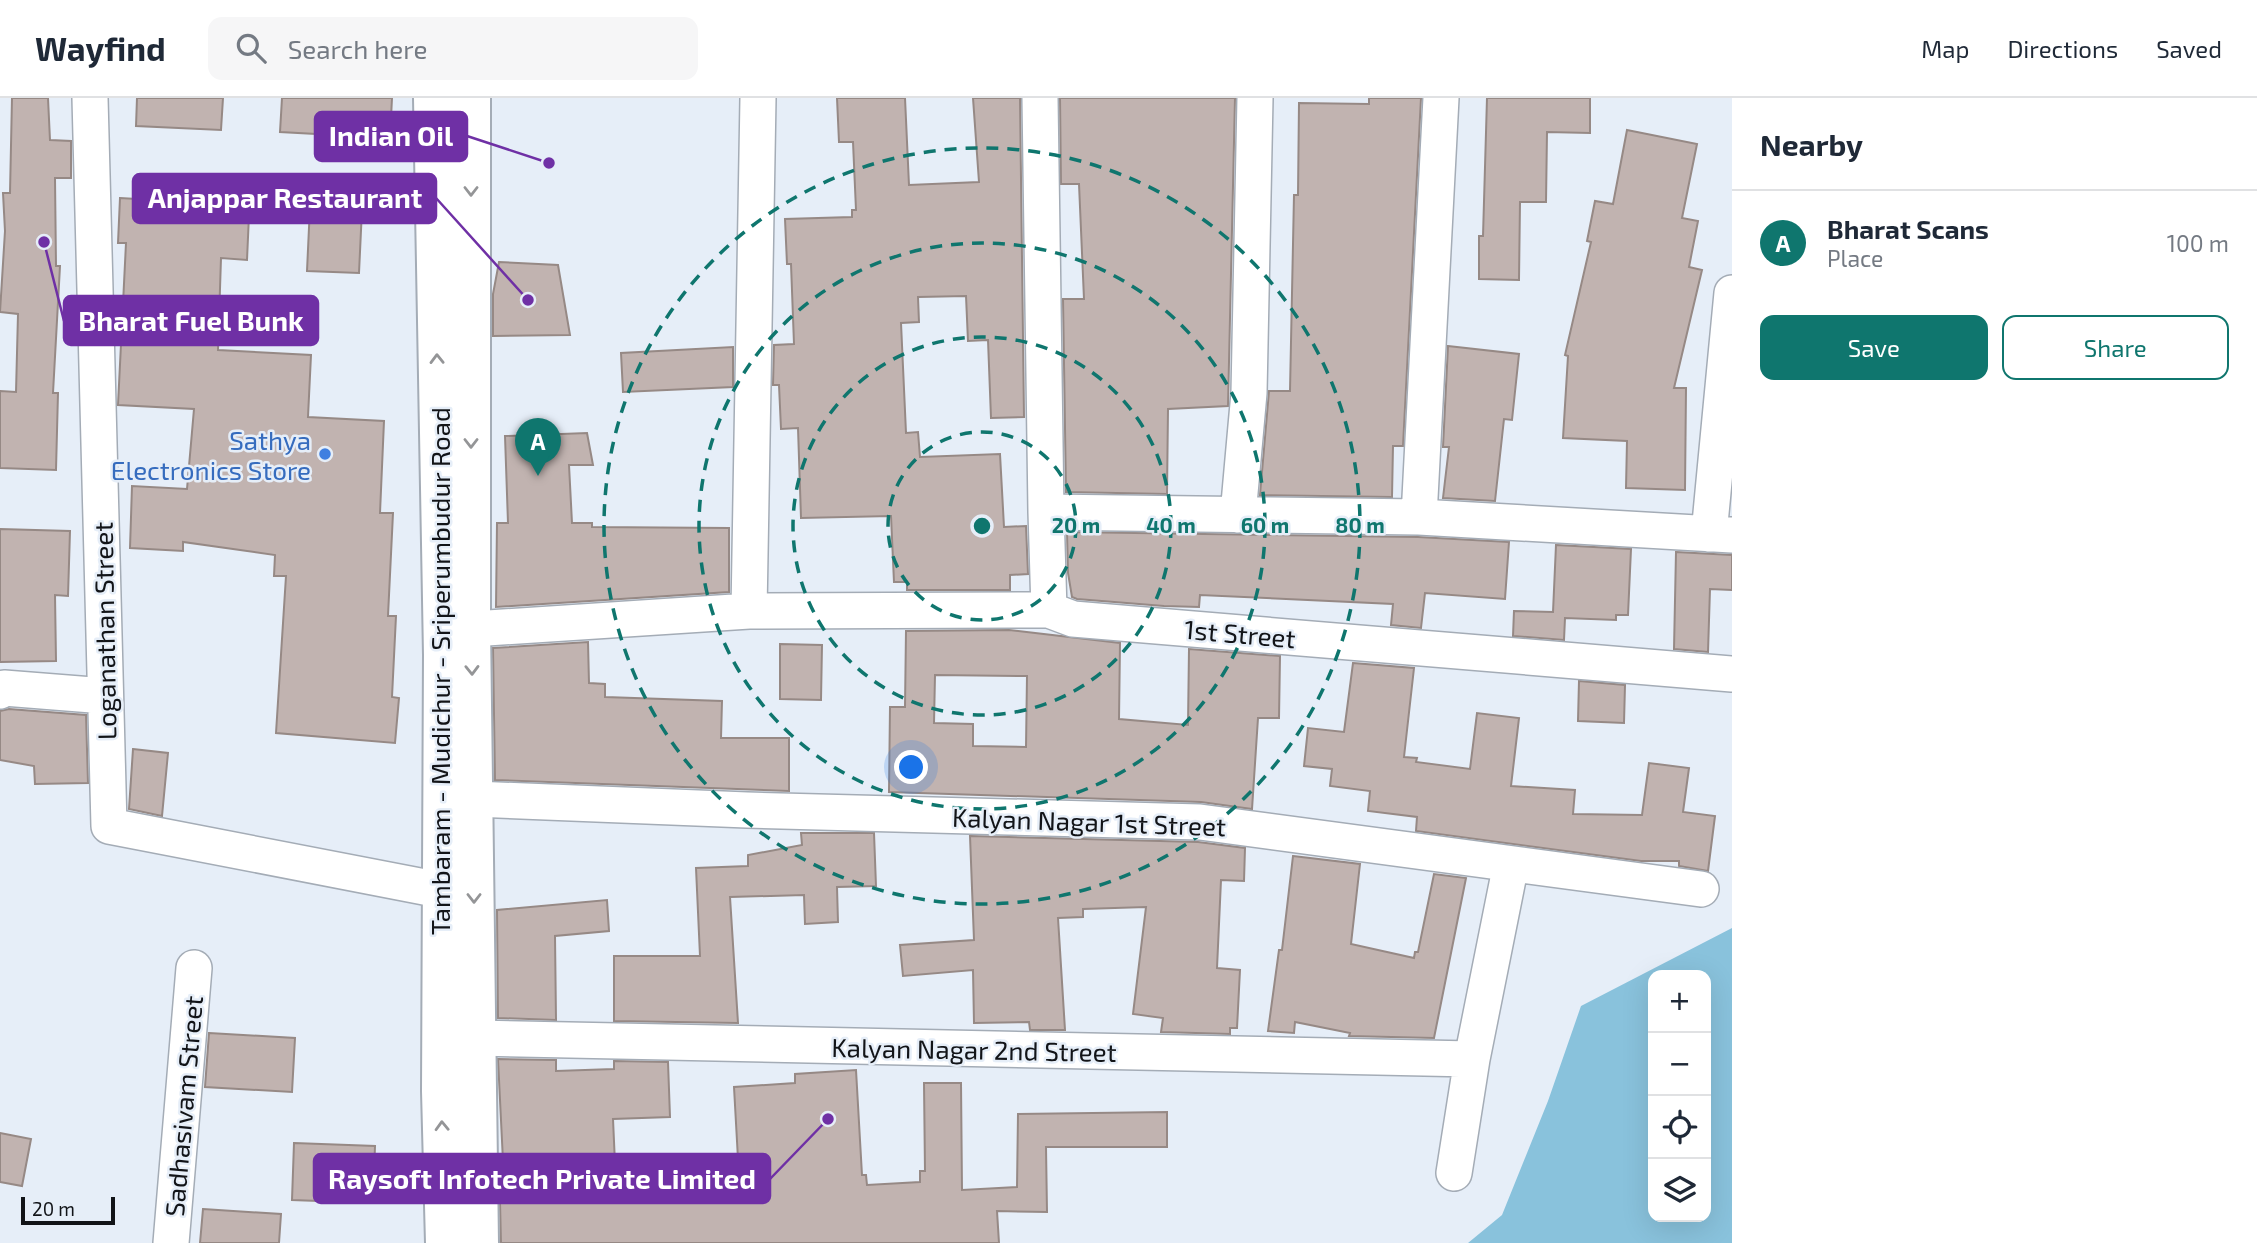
<!DOCTYPE html>
<html lang="en">
<head>
<meta charset="utf-8">
<style>
	body { margin:0; font-family:"Exo 2",sans-serif; background:#f6f6f7; color:#1f2937 }
	.controls { position:absolute; right:21px; bottom:21px; display:grid; overflow:hidden; border-radius:14px; box-shadow:0 7px 28px #0002 }
	.controls button { width:63px; height:63px; display:grid; place-items:center; padding:0; border:0; border-bottom:2px solid #e0e1e3; background:#fff; color:#1f2937; font:35px sans-serif }
	.scale { position:absolute; left:21px; bottom:18px; width:94px; box-sizing:border-box; padding-left:7px; border:4px solid #121418; border-top:0; font-size:19px; line-height:24px; white-space:nowrap; color:#121418; -webkit-text-stroke:5px #e6eef8; paint-order:stroke }
	.you { position:absolute; left:912px; top:670px; width:24px; height:24px; margin:-18px; border:5px solid #fff; border-radius:50%; background:#1a73e8; box-shadow:0 0 0 10px #1a73e833 }
	.badge { display:grid; place-items:center; width:46px; height:46px; border-radius:50%; background:#0f766e; color:#fff; font-size:23px; font-weight:700 }
	.pin { position:absolute; translate:-50% -58px; filter:drop-shadow(0 2px 4px #0008) }
	.pin::after { content:''; position:absolute; top:37px; width:24px; height:21px; background:inherit; clip-path:polygon(0 0,100% 0,50% 100%) }
	.list { margin:0; padding:0; list-style:none }
	h2 { display:flex; justify-content:space-between; align-items:center; height:91px; margin:0; padding:0 28px; font-size:30px }
	h2 small { font-size:23px; font-weight:400; color:#747a83 }
	.list li { display:grid; grid-template-columns:46px 1fr auto; gap:21px; align-items:center; box-sizing:border-box; height:105px; padding:0 28px; border-top:2px solid #e0e1e3 }
	.list b { display:block; font-size:26px; white-space:nowrap }
	.list p { margin:0; font-size:23px; white-space:nowrap; color:#747a83 }
	.list em { font-size:23px; font-style:normal; color:#747a83 }
	.actions { display:flex; gap:14px; padding:21px 28px }
	.actions a { flex:1; padding:16px 0; border:2px solid #0f766e; border-radius:14px; text-align:center; font-size:24px; color:#0f766e }
	.actions .main { background:#0f766e; color:#fff }
	.icon { flex:none; width:38px; height:38px; fill:none; stroke:currentColor; stroke-width:2; stroke-linecap:round; stroke-linejoin:round }
	.map { position:relative; flex:none; width:1732px; height:1145px; overflow:hidden }
	header { display:flex; align-items:center; gap:42px; box-sizing:border-box; height:98px; padding:0 35px; background:#fff; border-bottom:2px solid #e0e1e3 }
	header strong { font-size:33px }
	nav { display:flex; gap:38px; margin-inline-start:auto; font-size:24px }
	.search { width:490px; height:63px; background:#f6f6f7; display:flex; align-items:center; gap:18px; box-sizing:border-box; padding:0 24px; border-radius:14px; color:#747a83; font-size:26px }
	main { display:flex }
	aside { flex:1; background:#fff }
	.map>svg:first-child { display:block }
	.water { fill:#89c2dc; fill-rule:evenodd }
	.building { fill:#c1b3b0; stroke:#968985; stroke-width:2; fill-rule:evenodd }
	.lines { fill:none; stroke-linecap:round; stroke-linejoin:round }
	.minor-casing { stroke:#a4acb6; stroke-width:38 }
	.primary-casing { stroke:#a4acb6; stroke-width:42 }
	.minor { stroke:#fff; stroke-width:35 }
	.primary { stroke:#fff; stroke-width:38 }
	.oneway { stroke:#949597 }
	.ring { fill:none; stroke:#0f766e; stroke-width:3.5; stroke-dasharray:12 9 }
	.shop-dot { fill:#3f7fe0; stroke:#e6eef8; stroke-width:2.5 }
	.labels { text-anchor:middle; dominant-baseline:central; stroke-width:5; stroke-linejoin:round; paint-order:stroke }
	.shop-label { font-size:26px; fill:#366cbe; stroke:#e6eef8; text-anchor:end }
	.street-label { font-size:26px; fill:#121418; stroke:#e6eef8 }
	.centre { fill:#0f766e; stroke:#e6eef8; stroke-width:3.5 }
	.ring-label { font-size:21px; text-anchor:middle; font-weight:bold; fill:#0f766e; stroke:#e6eef8; stroke-width:5; stroke-linejoin:round; paint-order:stroke }
	.leader { fill:none; stroke:#6f30a5; stroke-width:2.5 }
	.callout-dot { fill:#6f30a5; stroke:#e6eef8; stroke-width:2.5 }
	.callout { fill:#6f30a5; stroke:#6f30a5; stroke-width:2.5 }
	.callout-label { font-size:28px; text-anchor:middle; font-weight:bold; fill:#fff }
</style>
</head>
<body>
<header>
<strong>Wayfind</strong>
<div class="search"><svg class="icon" aria-label="search" viewBox="0 0 24 24"><circle cx="10" cy="10" r="6"/><path d="M15 15l6 6"/></svg>Search here</div>
<nav><a>Map</a><a>Directions</a><a>Saved</a></nav>
</header>
<main>
<div class="map">
<svg width="1732" height="1145" viewBox="0 0 1732 1145">
	<rect width="100%" height="100%" fill="#e6eef8"/>
	<path class="water" d="M1732 830V1145H1468L1502 1117 1548 1003 1581 908ZM1653 877H1706V1119H1653Z"/>
	<path class="building" d="M12 0H48L50 42 71 43V80H55L56 168H60L53 295H58L56 372 0 370V293L16 294 18 216 0 214 5 133 3 95H10Z
		M137 0H223L221 32 136 28Z
		M282 0H392L390 40 280 34Z
		M837 0H905L909 87 979 84 973 0H1020L1024 319 991 320 988 242 968 243 966 198 918 199 919 224 901 225 906 335 918 334 920 359 1000 356 1004 429 1026 428 1028 476 1010 477V492H907V484H894L891 418 801 420 798 330 781 331 779 287H773L774 247 794 246 791 166H787L785 121 852 119V112H856L853 44H839Z
		M1060 0H1235L1228 308 1168 311 1167 396 1066 394 1063 201H1084L1079 86H1061Z
		M1369 0H1421L1403 348H1393L1392 399 1260 397 1269 293H1290L1294 97H1298L1299 5 1369 6Z
		M1487 0H1590V35L1547 34 1546 104H1520L1519 182 1479 181V138H1483Z
		M1627 32 1697 46 1682 120 1698 123 1689 169 1702 172 1674 290H1686L1685 392 1626 390 1627 343 1563 340 1568 258 1565 257 1591 144 1587 143 1595 103 1613 106Z
		M120 100 187 104V113L249 117 247 162 221 160 218 252 311 257 308 319 384 323 380 415H393L388 518H396L392 599 399 600 395 645 276 635 286 478H274L275 457 183 444V453L130 450 132 388 187 391 194 311 118 307 126 145H118Z
		M310 108 362 111 359 175 307 173Z
		M499 164 558 167 570 237 493 238V196Z
		M1448 248 1519 256 1512 322 1504 321 1495 403 1443 400 1449 349H1443Z
		M733 249V289L623 294 621 255Z
		M587 335 593 367H569L572 425H592V429L729 430V494L496 509 497 425H508L505 338Z
		M0 431 70 433 68 498 55 497 56 563 0 564Z
		M1067 434 1418 439 1509 444 1505 501 1425 495 1421 530 1391 527 1393 506 1200 497 1199 509 1164 508 1077 501 1072 499 1068 475Z
		M1556 447 1631 451 1628 517H1616V522L1565 520 1564 542 1513 538 1514 513 1553 514Z
		M1676 454 1732 457V492L1710 491 1708 554 1674 551Z
		M1009 532 1120 545 1119 621 1188 627 1189 551 1280 558 1279 620H1258L1252 711 1201 704 889 694 890 609H905L906 533ZM935 577 1027 578 1026 649 973 648V626L934 625Z
		M588 544 589 585 605 586V599L722 603 721 640H789V693L495 682 493 550Z
		M780 546 822 547 821 602 780 601Z
		M1353 565 1414 570 1404 659 1417 660 1416 664 1470 671 1477 615 1519 620 1511 688 1575 692 1573 716 1642 717 1649 665 1689 670 1683 714 1715 718 1708 773 1679 768V763H1641L1416 733 1417 719 1368 713 1370 693 1330 688 1332 671 1304 668 1308 630 1344 634Z
		M1579 583 1625 587 1624 625 1578 623Z
		M9 611 86 617 88 685 35 686 34 668 0 662V613Z
		M133 651 168 655 162 718 129 711Z
		M801 735H874L876 788 837 789 838 824 805 826 804 797 730 799 738 925 614 923V858H700L696 770 748 768V757L802 747Z
		M970 738 1198 744 1245 750 1244 783 1221 782 1217 870 1240 872 1237 930H1230V936L1161 934 1163 920 1133 916 1146 809 1083 811V819L1058 820 1065 932H1030L1029 924 974 925 973 872 903 878 900 847 974 842Z
		M1293 758 1360 766 1351 846 1414 860 1415 854H1418L1434 776 1466 780 1434 940 1349 938 1350 935 1295 924 1294 935 1268 933 1279 852H1282Z
		M607 802 609 833 555 838 556 922 498 920 497 812Z
		M209 935 295 940 292 994 205 989Z
		M498 961 556 962V973L614 971V963L668 964 670 1019 613 1021 616 1088 696 1089V1080L739 1079 734 989 795 985V976L856 972 862 1077H866L867 1087 920 1084V1073H925L924 985H961L962 1092 1017 1089 1018 1016 1167 1014V1049H1046L1047 1114 997 1113 999 1145H501L500 1104H505Z
		M0 1035 31 1041 22 1088 0 1084Z
		M294 1045 375 1048 373 1105 292 1102Z
		M203 1111 281 1116 279 1145H200Z"/>
	<g class="lines">
		<defs>
			<path id="minor" d="M90 0 109 728 440 792
				M1040 0 1046 414
				M1238 417 1249 295 1255 0
				M1419 419 1441 0
				M1709 436 1732 195
				M1049 512 1046 414 1419 419 1732 437
				M749 513 758 0
				M442 533 749 513 1049 512 1073 521 1732 576
				M0 593 4 590 105 598
				M474 701 747 712 1200 724 1701 791
				M475 940 1472 961
				M1454 1075 1472 961 1511 766
				M171 1145 194 870"/>
			<path id="primary" d="M433 0 443 557 441 993 445 1145
				M471 0V530L479 1145"/>
		</defs>
		<use href="#minor" class="minor-casing"/>
		<use href="#primary" class="primary-casing"/>
		<use href="#minor" class="minor"/>
		<use href="#primary" class="primary"/>
	</g>
	<defs><path id="oneway-chevron" d="M-2-3.5L2.5 0L-2 3.5" fill="none" stroke-width="1.6" stroke-linecap="round" stroke-linejoin="round" transform="scale(1.75)"/></defs>
	<g class="oneway">
		<use href="#oneway-chevron" transform="translate(471 93) rotate(90)"/>
		<use href="#oneway-chevron" transform="translate(437 261) rotate(-91)"/>
		<use href="#oneway-chevron" transform="translate(471 345) rotate(90)"/>
		<use href="#oneway-chevron" transform="translate(472 572) rotate(89)"/>
		<use href="#oneway-chevron" transform="translate(474 800) rotate(90)"/>
		<use href="#oneway-chevron" transform="translate(442 1028) rotate(-92)"/>
	</g>
	<g class="ring">
		<circle cx="982" cy="428" r="94"/>
		<circle cx="982" cy="428" r="189"/>
		<circle cx="982" cy="428" r="283"/>
		<circle cx="982" cy="428" r="378"/>
	</g>
	<circle class="shop-dot" cx="325" cy="356" r="7"/>
	<g class="labels">
		<g class="shop-label">
			<text x="311" y="341">Sathya<tspan x="311" dy="30">Electronics Store</tspan></text>
		</g>
		<g class="street-label">
			<text transform="translate(104 533) rotate(-91)">Loganathan Street</text>
			<text transform="translate(1240 535) rotate(5)">1st Street</text>
			<text transform="translate(439 573) rotate(-90)">Tambaram - Mudichur - Sriperumbudur Road</text>
			<text transform="translate(1089 723) rotate(2)">Kalyan Nagar 1st Street</text>
			<text transform="translate(974 951) rotate(1)">Kalyan Nagar 2nd Street</text>
			<text transform="translate(183 1008) rotate(-85)">Sadhasivam Street</text>
		</g>
	</g>
	<circle cx="982" cy="428" r="10" class="centre"/>
	<g class="ring-label">
		<text x="1076" y="435">20 m</text>
		<text x="1171" y="435">40 m</text>
		<text x="1265" y="435">60 m</text>
		<text x="1360" y="435">80 m</text>
	</g>
	<path class="leader" d="M549 65L467 38M528 202L436 100M44 144L64 223M828 1021L770 1081"/>
	<g class="callout-dot">
		<circle cx="549" cy="65" r="7"/>
		<circle cx="528" cy="202" r="7"/>
		<circle cx="44" cy="144" r="7"/>
		<circle cx="828" cy="1021" r="7"/>
	</g>
	<g class="callout">
		<rect x="315" y="14" width="152" height="49" rx="7"/>
		<rect x="133" y="76" width="303" height="49" rx="7"/>
		<rect x="64" y="198" width="254" height="49" rx="7"/>
		<rect x="314" y="1056" width="456" height="49" rx="7"/>
	</g>
	<g class="callout-label">
		<text x="391" y="48">Indian Oil</text>
		<text x="285" y="110">Anjappar Restaurant</text>
		<text x="191" y="233">Bharat Fuel Bunk</text>
		<text x="542" y="1091">Raysoft Infotech Private Limited</text>
	</g>
</svg>
<div class="controls">
<button>+</button>
<button>−</button>
<button><svg class="icon" aria-label="locate" viewBox="0 0 24 24"><circle cx="12" cy="12" r="6"/><path d="M12 2v4M12 18v4M2 12h4M18 12h4"/></svg></button>
<button><svg class="icon" aria-label="layers" viewBox="0 0 24 24"><path d="M12 4l9 5-9 5-9-5zM3 14l9 5 9-5"/></svg></button>
</div>
<div class="scale">20 m</div>
<div class="you"></div>
<div class="pin badge" style="left:538px;top:378px">A</div>
</div>
<aside>
<h2>Nearby<small></small></h2>
<ul class="list">
<li><span class="badge">A</span><div><b>Bharat Scans</b><p>Place</p></div><em>100 m</em></li>
</ul>
<div class="actions"><a class="main">Save</a><a>Share</a></div>
</aside>
</main>
</body>
</html>
